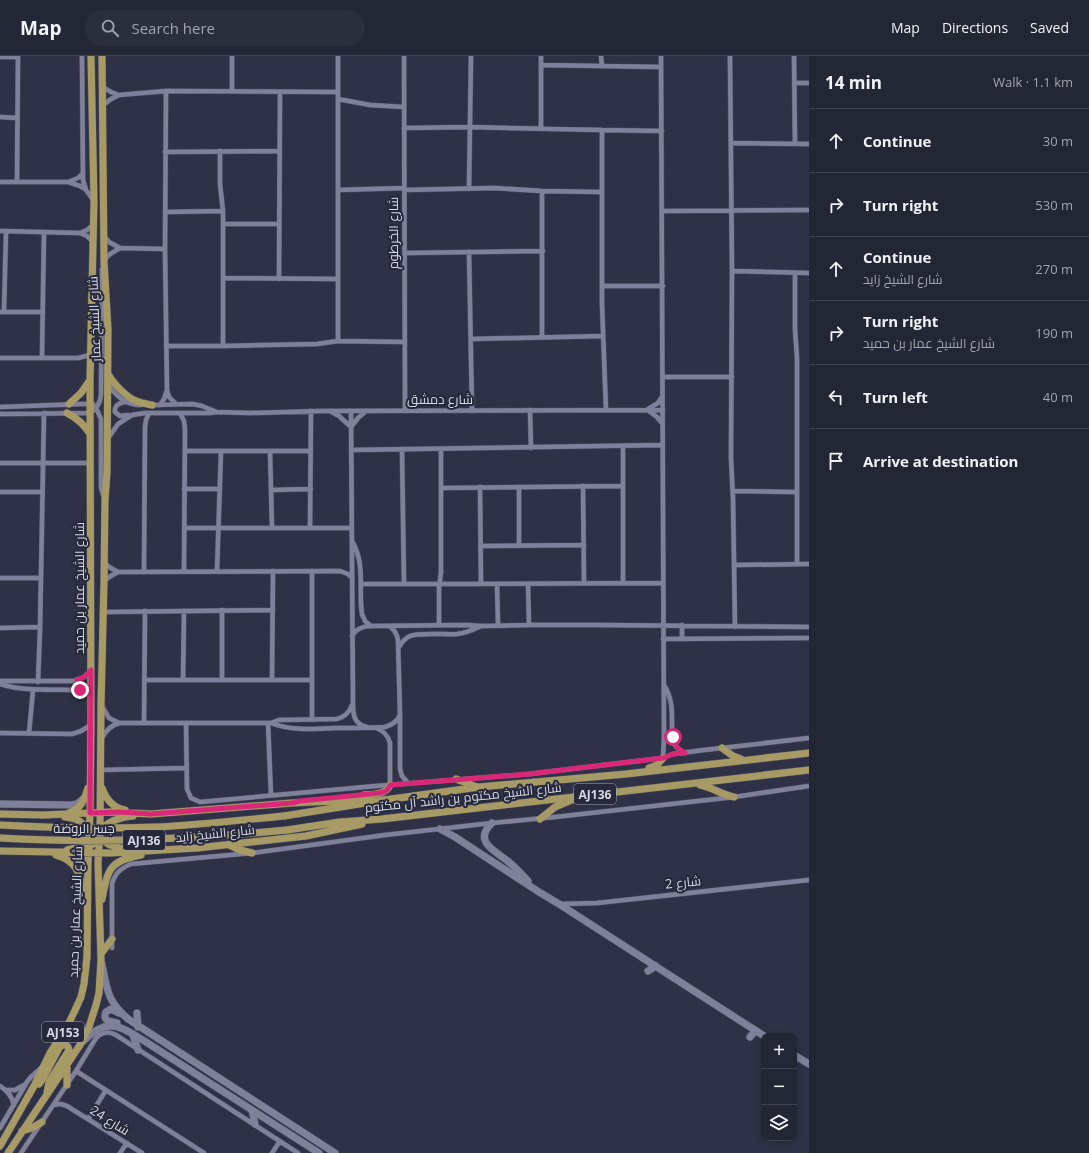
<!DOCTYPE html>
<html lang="en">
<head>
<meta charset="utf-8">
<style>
	body { margin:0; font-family:"Open Sans",Cairo,sans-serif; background:#2b2e3c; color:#f1f3f6 }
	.controls { position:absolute; right:12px; bottom:12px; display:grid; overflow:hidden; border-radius:8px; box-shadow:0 2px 6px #0003 }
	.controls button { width:36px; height:36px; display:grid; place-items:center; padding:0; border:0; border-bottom:1px solid #40434f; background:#232634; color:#f1f3f6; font:20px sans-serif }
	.stop { position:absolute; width:12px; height:12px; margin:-9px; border:3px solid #db2777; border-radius:50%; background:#fff }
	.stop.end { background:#db2777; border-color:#fff; box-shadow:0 1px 4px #0008 }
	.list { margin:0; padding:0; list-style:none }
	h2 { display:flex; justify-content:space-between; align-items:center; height:52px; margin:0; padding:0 16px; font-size:17px }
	h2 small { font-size:13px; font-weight:400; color:#a3a5ac }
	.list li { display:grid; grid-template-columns:26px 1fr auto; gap:12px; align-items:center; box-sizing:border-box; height:64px; padding:0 16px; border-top:1px solid #40434f }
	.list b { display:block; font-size:15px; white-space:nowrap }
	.list p { margin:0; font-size:13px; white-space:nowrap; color:#a3a5ac }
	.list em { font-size:13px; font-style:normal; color:#a3a5ac }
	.icon { flex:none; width:22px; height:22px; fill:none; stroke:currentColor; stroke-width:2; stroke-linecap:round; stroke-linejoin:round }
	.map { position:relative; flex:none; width:809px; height:1097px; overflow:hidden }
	header { display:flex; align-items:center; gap:24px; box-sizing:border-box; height:56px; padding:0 20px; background:#232634; border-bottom:1px solid #40434f }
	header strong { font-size:19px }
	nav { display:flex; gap:22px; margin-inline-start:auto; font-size:14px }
	.search { width:280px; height:36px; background:#2b2e3c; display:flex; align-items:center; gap:10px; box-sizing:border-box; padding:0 14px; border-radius:22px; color:#a3a5ac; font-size:15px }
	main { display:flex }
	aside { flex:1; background:#232634 }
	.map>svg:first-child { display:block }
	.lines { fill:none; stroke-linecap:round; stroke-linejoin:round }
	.street-casing { stroke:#4d4f60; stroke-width:5.5 }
	.secondary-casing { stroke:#4d4f60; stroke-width:8 }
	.primary-casing { stroke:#4d4f60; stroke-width:8 }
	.street { stroke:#7e8199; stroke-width:4.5 }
	.secondary { stroke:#7e8199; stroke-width:7 }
	.primary { stroke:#a79a65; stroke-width:7 }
	.primary-bridge-casing { stroke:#4d4f60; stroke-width:8; stroke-linecap:butt }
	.primary-bridge { stroke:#a79a65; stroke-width:7 }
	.route { stroke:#db2777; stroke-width:5 }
	.labels { text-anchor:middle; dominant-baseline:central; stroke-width:4; stroke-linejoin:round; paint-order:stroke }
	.shield { fill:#26283b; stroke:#a2a4b3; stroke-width:1 }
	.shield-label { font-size:12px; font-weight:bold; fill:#d7d9e6 }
	.street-label { font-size:13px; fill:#d7d9e6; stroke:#26283b }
</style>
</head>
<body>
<header>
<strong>Map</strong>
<div class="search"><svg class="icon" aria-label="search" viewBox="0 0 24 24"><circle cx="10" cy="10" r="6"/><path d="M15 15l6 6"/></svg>Search here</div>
<nav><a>Map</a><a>Directions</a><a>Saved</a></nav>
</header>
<main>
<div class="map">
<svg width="809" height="1097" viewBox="0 0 809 1097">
	<rect width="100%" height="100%" fill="#2f3246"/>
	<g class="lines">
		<defs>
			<path id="street" d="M82 0 83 124 86 134 94 145
				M338 0V285
				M404 0 405 354
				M541 0V73
				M601 0 602 10
				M661 0 664 681 663 702
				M730 0 732 214 731 402 733 442 735 571
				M794 0 795 88
				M0 1H18
				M541 9 661 11
				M794 27H809
				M101 30 111 36 119 39
				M166 35 165 193 167 334 169 341 176 348
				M232 35V0
				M338 43 370 49 404 51
				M102 50 111 43 119 39 166 35 338 36
				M0 61 17 62
				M404 72 469 71 602 74
				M731 87 809 88
				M220 95V128L223 155V290
				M165 96 279 95
				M0 126H68L78 122 83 117
				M17 126 18 0
				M68 126 80 130 85 133
				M469 133 471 0
				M338 134 404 132
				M404 134 494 132 542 135 601 136
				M542 135V281
				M662 155 809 154
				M165 156 223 155
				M223 168H279
				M0 175 80 177 87 180 93 186
				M80 177 87 174 93 169
				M104 180 109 186 120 192 165 193
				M469 196 472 354
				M405 197 543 195
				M104 204 110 198 120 192
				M732 215 809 217
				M795 217V273L797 302V508
				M223 222 338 223
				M279 223 280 36
				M602 230H663
				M0 256H43
				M4 256 6 175
				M471 283 603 280
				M166 290H223L317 288 338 285 405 286
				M42 301 44 176
				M0 302H78L90 299
				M663 321H732
				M108 329C117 340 125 349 141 349
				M125 346C119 347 114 349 115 356L120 360 128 359
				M150 349 193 348 202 350 217 356
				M160 349 164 343 167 334
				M0 351 81 348H93L97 354 101 363V432L104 442
				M648 353 658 347 662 341
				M530 354 531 392
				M606 354 602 248V74L662 75
				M330 355 339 360 351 371 358 362 366 355
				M351 355 353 648C353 659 354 668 367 671
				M649 355 657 361 662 367
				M180 357 184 365 185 373 184 515
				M0 358 90 357C97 352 100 348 101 339L102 213
				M109 381 118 368 132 359 145 357H210L217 356 250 357 322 355 663 354
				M623 390V527
				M402 393 404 528
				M351 394 663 389
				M185 395H311
				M270 395 272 472
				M0 407H90
				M583 430 584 527
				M480 431 481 528
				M519 431V490
				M441 432 623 430
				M184 433H220
				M271 434 311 433
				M733 435 796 436
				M0 436H42
				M184 472H351
				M310 472 311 355
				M352 485C366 509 358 532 362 558L365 565 371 570
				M481 490 584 489
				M105 507 109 511 118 516
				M734 509 809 508
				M217 515 221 395
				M144 516 145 371 146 364 149 357
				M0 522H41
				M104 526 109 521 118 516 340 515 348 518 352 522
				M361 528H464L663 527
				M497 528 498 569
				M528 528 529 569
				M222 554V624
				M104 556 273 554
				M439 569V532L441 516V393
				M389 570C394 573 397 578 398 584L400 659V713L402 720 408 727
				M0 572 40 571
				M352 580C357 572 363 570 371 570L467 569 481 570 529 569H599L809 571
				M682 582V569
				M663 583 809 582
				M399 591C402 586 405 582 410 580 420 576 445 579 457 578 466 577 473 574 481 570
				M144 624H312
				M183 624 184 555
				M272 624 273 515
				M0 625H73L84 621 90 615
				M38 626 40 574 44 357
				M0 628C25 636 52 633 78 634L81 632 82 629 80 626 77 624
				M664 629C673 643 672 657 672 673 673 678 673 684 675 689 677 693 681 695 685 697
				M103 652 109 662 119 667
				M312 664V515
				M144 667 145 555
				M186 667 187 733 191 742 200 746 376 730 529 718 663 702 673 698 704 694 809 682
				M268 667 271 739
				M271 667 279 664 337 663C345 661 349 657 352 649
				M376 672C384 675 388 679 390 687V729
				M0 677 72 678 81 675 91 669
				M29 677 33 634
				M102 682C106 674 111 669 120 667H271C291 675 315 673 336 672 352 672 369 672 385 671 392 669 397 666 400 659
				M100 714 186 712
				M559 848 597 847 809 824
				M112 892V828C115 817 121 812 131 808L252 797 385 779 492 767 555 761 734 741 809 730
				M76 1015 204 1097
				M0 1030C8 1035 12 1040 14 1049
				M7 1034H15L24 1029
				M53 1049 61 1048 67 1050 142 1097
				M88 1063 106 1034
				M0 1072 27 1026 31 1021 41 1012
				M21 1097 76 1015 96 982C102 976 109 975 116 979L298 1097
				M120 1097 127 1087
				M272 1097 280 1085"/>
			<path id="secondary" d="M0 748 72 749 77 748 83 743
				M492 767C472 786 496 795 510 807 516 812 522 819 528 825
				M440 773 455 781 539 836 559 848 764 980
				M102 908C107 933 107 945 128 963L335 1097
				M648 915 656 910
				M137 957 138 971
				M117 967 108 965C104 962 104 960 106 956L111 953 119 957
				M133 979 138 994
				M750 981 755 975
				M81 987C87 982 92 976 99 973 116 964 132 978 146 986L319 1097
				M794 999 809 1008
				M252 1054 255 1068"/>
			<path id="primary" d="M108 318C113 327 126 341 136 345 141 347 147 348 152 349
				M69 348 81 337 90 324
				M67 357C77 362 84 368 90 378
				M722 692 733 700 741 703
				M649 712 657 709 663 702
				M456 723 477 731
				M700 729C712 731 722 739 734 741
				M102 732C106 743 113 752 125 754
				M364 739C373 738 386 739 390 729
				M69 757C83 750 83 746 88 732
				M0 758 44 759 110 756 151 758 292 747 371 743
				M284 760 384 744 479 731 626 718 809 697
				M65 761C76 762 83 765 88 776
				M540 763 555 751 574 743
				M287 774 340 766 382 763 809 714
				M100 775C108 765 120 761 133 760
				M101 783 110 789 128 794
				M229 789 240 794 252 797
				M67 794C75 791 86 794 93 788
				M0 795 110 797 197 792 306 780 362 768
				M56 799C78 805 80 819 84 839
				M102 843C108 812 110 805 141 799
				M101 898 112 883
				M39 1028 42 1024 59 992C63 987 68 988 69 994L49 1026 47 1037
				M67 1029V1009
				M22 1075 32 1072 42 1066
				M0 1090 34 1030 50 997 69 967 77 950 81 941 84 928 87 901 88 807 90 757 91 669 90 324 94 145 91 0
				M8 1097 80 989 89 971 96 949 99 937 101 904 98 807 100 775 101 648 104 526 105 444 107 416 108 274 104 205 102 0"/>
		</defs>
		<use href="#street" class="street-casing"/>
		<use href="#secondary" class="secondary-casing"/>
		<use href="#primary" class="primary-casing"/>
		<use href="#street" class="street"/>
		<use href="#secondary" class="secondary"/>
		<use href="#primary" class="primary"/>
		<defs>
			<path id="primary-bridge" d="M0 769C52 772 104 773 156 771 199 769 242 764 284 760
				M0 782C96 788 191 783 287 774"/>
		</defs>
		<use href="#primary-bridge" class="primary-bridge-casing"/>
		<use href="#primary-bridge" class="primary-bridge"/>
	</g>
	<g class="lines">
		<path class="route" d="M80 634 82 629 80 626 77 624 84 621 91 614 90 757 121 756 151 758 292 747 300 745 379 737C385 736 388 735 390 729L529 718 663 702 673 698 685 697C678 693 674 689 673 681"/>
	</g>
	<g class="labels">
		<g class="shield">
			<rect x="574" y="728" width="42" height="20" rx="3"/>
			<rect x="123" y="774" width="42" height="20" rx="3"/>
			<rect x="42" y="966" width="42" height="20" rx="3"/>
		</g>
		<g class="shield-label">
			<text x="595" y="738">AJ136</text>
			<text x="144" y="784">AJ136</text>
			<text x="63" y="976">AJ153</text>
		</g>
		<g class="street-label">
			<text transform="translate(393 177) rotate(-90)">شارع الخرطوم</text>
			<text transform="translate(94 263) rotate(-92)">شارع الشيخ عمار</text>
			<text x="440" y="343">شارع دمشق</text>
			<text transform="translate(79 532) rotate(-90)">شارع الشيخ عمار بن حميد</text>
			<text transform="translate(463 741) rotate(-6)">شارع الشيخ مكتوم بن راشد آل مكتوم</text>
			<text x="84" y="772">جسر الروضة</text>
			<text transform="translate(215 777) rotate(-6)">شارع الشيخ زايد</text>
			<text transform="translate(683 826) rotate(-6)">شارع 2</text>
			<text transform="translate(75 856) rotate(-88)">شارع الشيخ عمار بن حميد</text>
			<text transform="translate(110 1064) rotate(32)">شارع 24</text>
		</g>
	</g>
</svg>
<div class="controls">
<button>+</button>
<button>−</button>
<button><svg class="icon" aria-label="layers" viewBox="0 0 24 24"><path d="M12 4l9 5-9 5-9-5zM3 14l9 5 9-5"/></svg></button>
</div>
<div class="stop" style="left:673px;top:681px"></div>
<div class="stop end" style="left:80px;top:634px"></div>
</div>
<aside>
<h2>14 min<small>Walk · 1.1 km</small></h2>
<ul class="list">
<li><svg class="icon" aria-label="ahead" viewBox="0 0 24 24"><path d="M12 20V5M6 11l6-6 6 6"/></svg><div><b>Continue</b></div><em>30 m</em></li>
<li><svg class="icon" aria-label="right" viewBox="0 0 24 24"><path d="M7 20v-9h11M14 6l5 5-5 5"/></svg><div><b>Turn right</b></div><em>530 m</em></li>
<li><svg class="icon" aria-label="ahead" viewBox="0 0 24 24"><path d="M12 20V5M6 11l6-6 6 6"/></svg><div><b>Continue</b><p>شارع الشيخ زايد</p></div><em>270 m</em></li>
<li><svg class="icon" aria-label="right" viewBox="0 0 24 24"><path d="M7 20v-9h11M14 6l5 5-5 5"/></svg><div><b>Turn right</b><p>شارع الشيخ عمار بن حميد</p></div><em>190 m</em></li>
<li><svg class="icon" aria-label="left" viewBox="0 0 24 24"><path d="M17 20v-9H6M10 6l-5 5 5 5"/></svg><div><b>Turn left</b></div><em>40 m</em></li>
<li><svg class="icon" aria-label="arrive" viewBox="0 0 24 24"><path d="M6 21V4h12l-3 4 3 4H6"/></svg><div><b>Arrive at destination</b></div></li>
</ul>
</aside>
</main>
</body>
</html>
